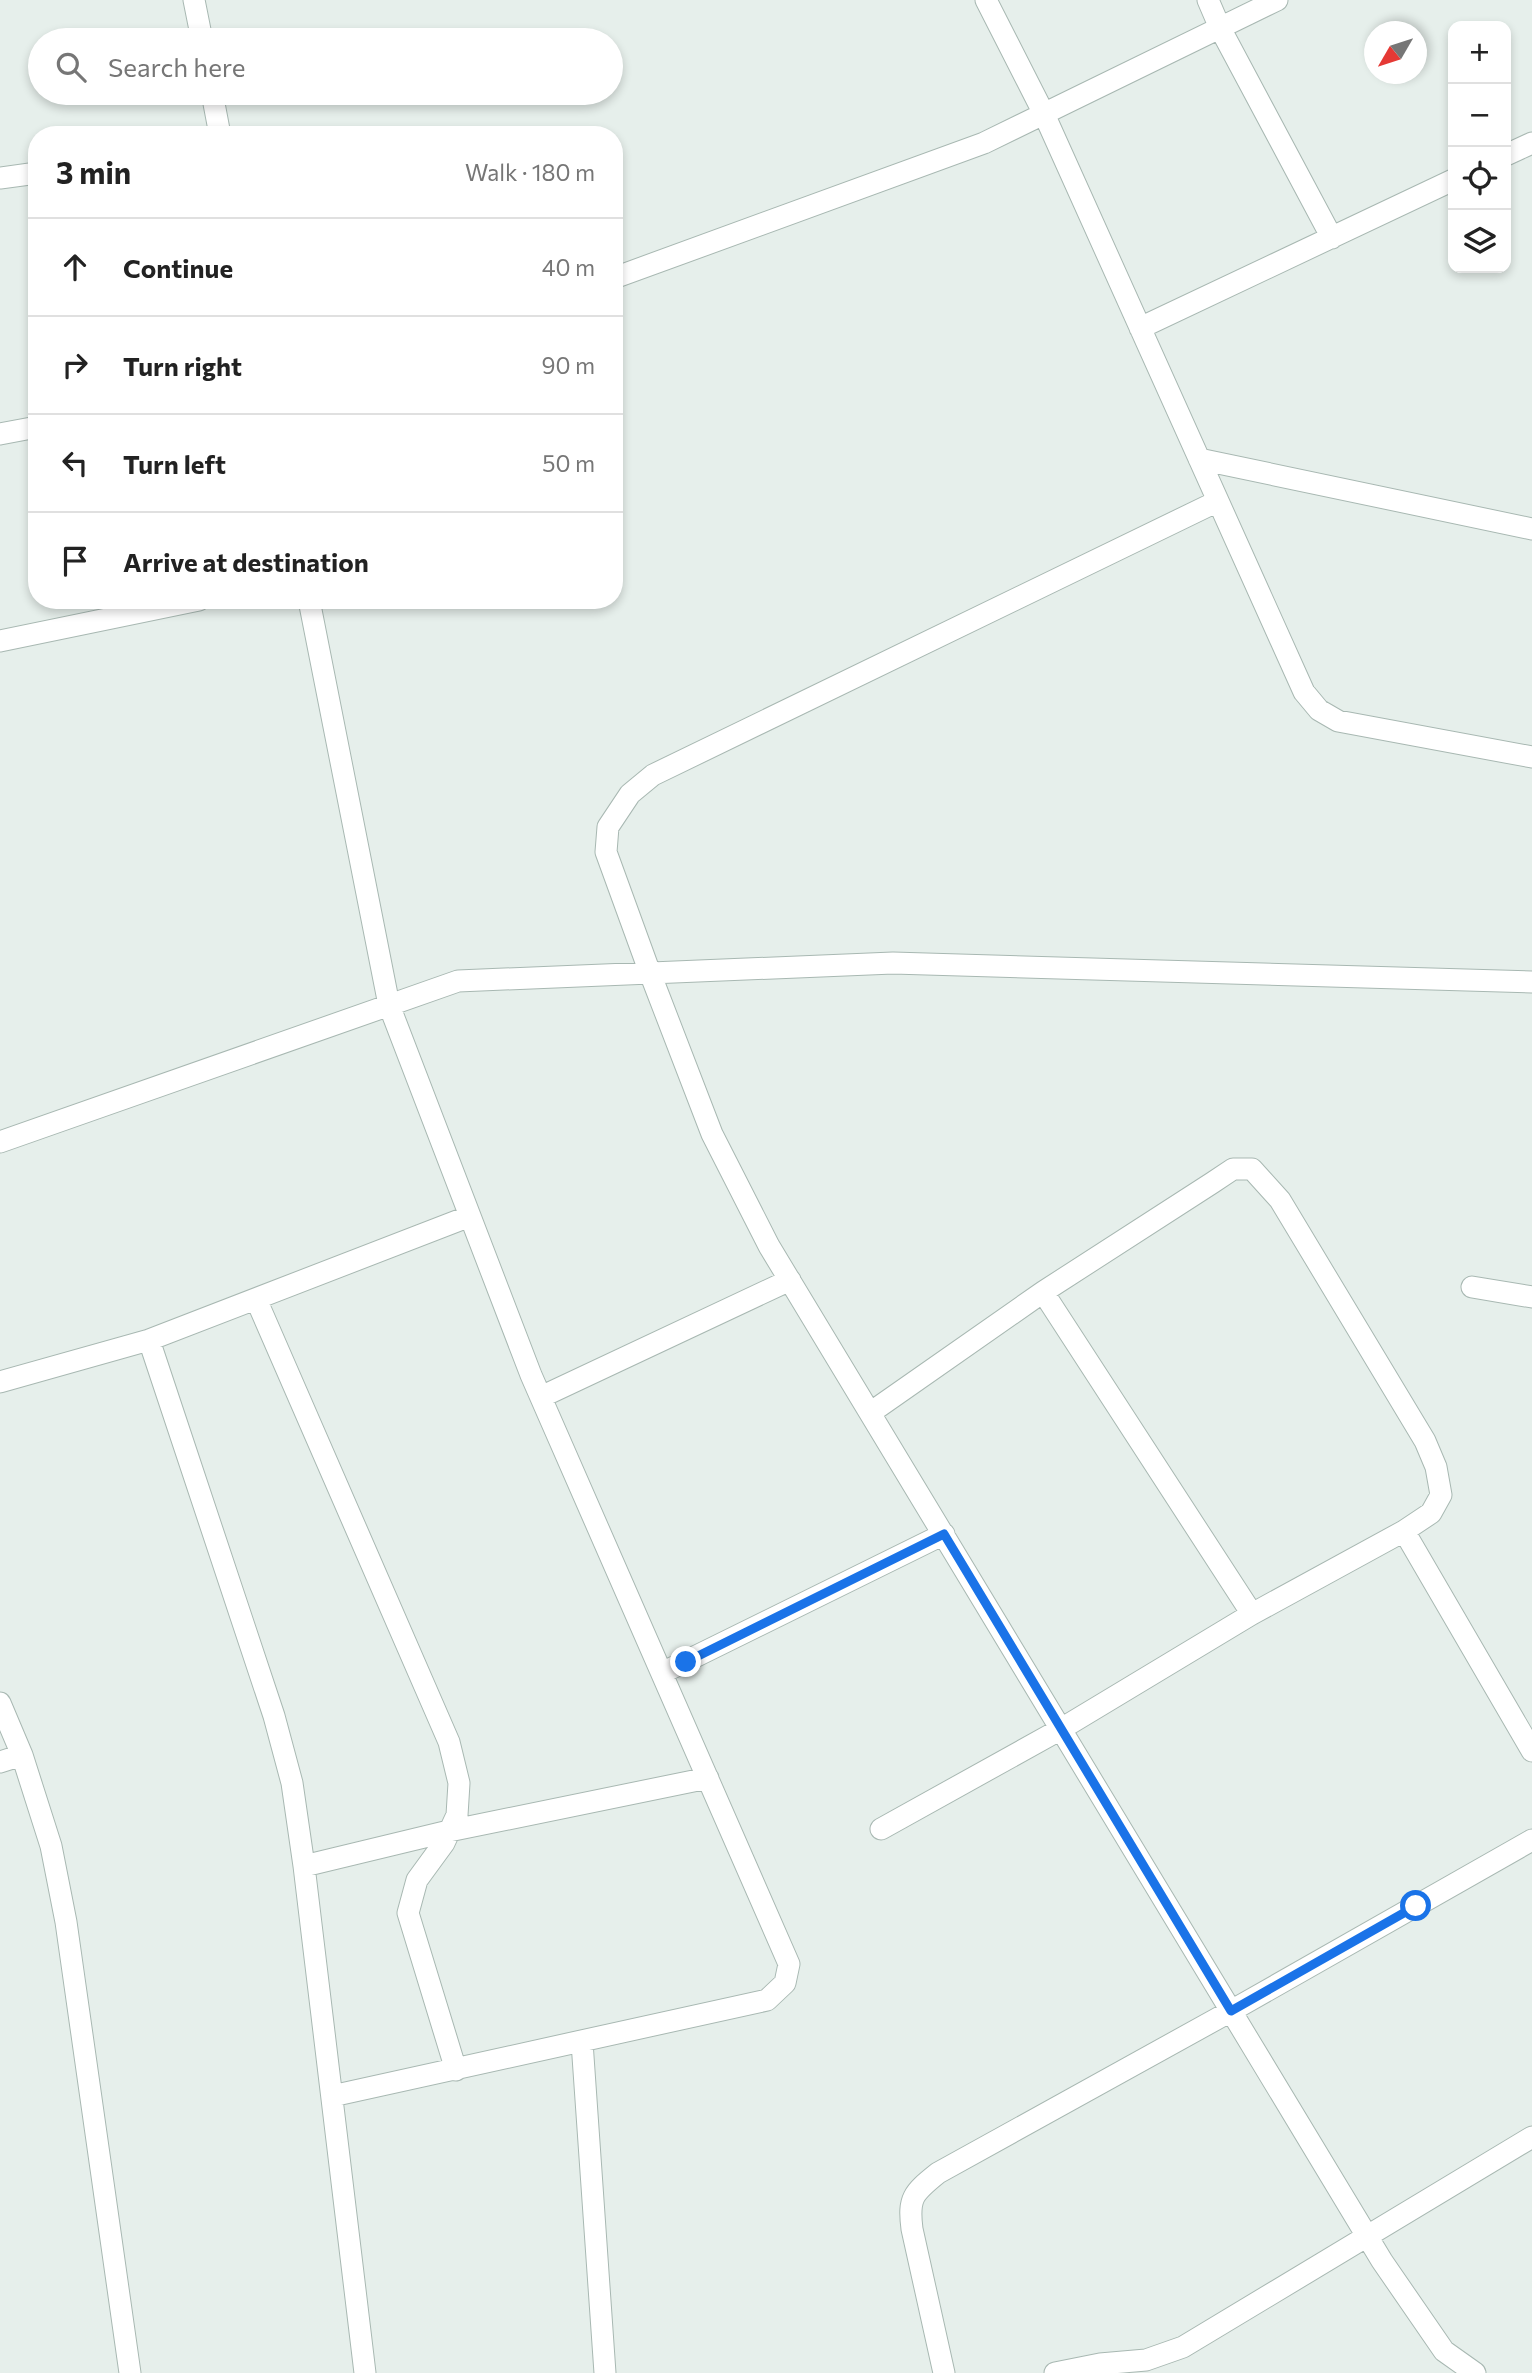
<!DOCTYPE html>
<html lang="en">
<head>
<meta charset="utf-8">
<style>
	body { margin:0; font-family:Commissioner,sans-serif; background:#f2f2f2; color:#222 }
	.controls { position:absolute; right:21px; top:21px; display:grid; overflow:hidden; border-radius:14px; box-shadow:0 4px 10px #0003 }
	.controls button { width:63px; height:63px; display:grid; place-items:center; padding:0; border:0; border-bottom:2px solid #e0e0e0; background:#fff; color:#222; font:35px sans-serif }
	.compass { position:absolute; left:1364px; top:21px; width:63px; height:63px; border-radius:50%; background:#fff; box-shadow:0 4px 10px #0003; rotate:231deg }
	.stop { position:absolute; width:21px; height:21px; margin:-16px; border:5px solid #1a73e8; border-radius:50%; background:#fff }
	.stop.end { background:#1a73e8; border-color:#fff; box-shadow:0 2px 7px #0008 }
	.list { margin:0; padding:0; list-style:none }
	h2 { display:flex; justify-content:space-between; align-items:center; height:91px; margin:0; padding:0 28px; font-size:30px }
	h2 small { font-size:23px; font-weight:400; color:#767676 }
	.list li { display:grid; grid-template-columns:46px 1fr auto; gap:21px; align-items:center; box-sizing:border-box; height:98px; padding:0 28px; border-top:2px solid #e0e0e0 }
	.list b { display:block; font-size:26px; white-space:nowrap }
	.list em { font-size:23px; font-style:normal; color:#767676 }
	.icon { flex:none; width:38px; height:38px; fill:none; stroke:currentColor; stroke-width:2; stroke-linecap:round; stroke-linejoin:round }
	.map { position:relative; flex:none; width:1532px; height:2373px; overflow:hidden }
	.search { position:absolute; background:#fff; box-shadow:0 4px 10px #0003; left:28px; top:28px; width:595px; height:77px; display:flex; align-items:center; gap:18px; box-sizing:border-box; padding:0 24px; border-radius:38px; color:#767676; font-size:26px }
	.panel { position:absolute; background:#fff; box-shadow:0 4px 10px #0003; left:28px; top:126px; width:595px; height:483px; border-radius:28px }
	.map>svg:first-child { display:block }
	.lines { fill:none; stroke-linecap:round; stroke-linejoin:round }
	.street-casing { stroke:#a8b8b2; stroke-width:23 }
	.street { stroke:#fff; stroke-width:21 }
	.route { stroke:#1a73e8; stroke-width:9 }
</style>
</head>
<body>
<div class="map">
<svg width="1532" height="2373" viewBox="0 0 1532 2373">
	<rect width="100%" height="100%" fill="#e6efeb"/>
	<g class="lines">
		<defs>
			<path id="street" d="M194 0 202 40
				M986 0 1044 114 1304 692 1319 710 1338 721 1532 757
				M1208 0 1220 28 1332 238
				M212 93 220 135
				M1506 155 1532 143
				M0 178 37 173
				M614 278 984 143 1277 0
				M1140 328 1453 180
				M0 434 37 427
				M1199 459 1532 529
				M1218 501 653 775 630 794 608 827 606 852 650 973 712 1134 769 1246 1382 2261 1444 2351 1475 2373
				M309 600 389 1005 531 1375 789 1964 785 1983 767 2000 332 2096
				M0 641 199 600
				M0 1142 458 981 893 963 1532 982
				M1472 1287 1532 1297
				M1043 1292 1252 1614
				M256 1299 449 1742 459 1783 457 1815 444 1843 417 1880 408 1913 456 2070
				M149 1340 274 1716 292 1783 304 1866 365 2373
				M0 1382 149 1340 470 1216
				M541 1397 790 1280
				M870 1413 1043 1292 1212 1183 1233 1169H1252L1280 1200 1425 1441 1436 1467 1441 1495 1431 1513 1404 1531 1252 1614 1061 1729 881 1829
				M1404 1531 1532 1751
				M662 1673 944 1534
				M0 1703 22 1755 51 1846 66 1922 130 2373
				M0 1762 22 1755
				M304 1866 449 1831 708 1778
				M582 2042 605 2373
				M944 2373 912 2229C908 2198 913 2193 938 2173L1231 2011 1532 1840
				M1055 2373 1100 2364 1146 2360 1183 2347 1532 2137"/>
		</defs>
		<use href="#street" class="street-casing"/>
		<use href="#street" class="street"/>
	</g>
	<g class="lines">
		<path class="route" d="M686 1662 944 1534 1231 2011 1416 1906"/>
	</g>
</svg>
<div class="controls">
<button>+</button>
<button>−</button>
<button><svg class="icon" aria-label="locate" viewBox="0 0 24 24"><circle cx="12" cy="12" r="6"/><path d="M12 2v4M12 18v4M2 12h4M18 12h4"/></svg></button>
<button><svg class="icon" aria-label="layers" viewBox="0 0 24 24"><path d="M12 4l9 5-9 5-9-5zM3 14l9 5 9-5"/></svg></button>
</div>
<svg class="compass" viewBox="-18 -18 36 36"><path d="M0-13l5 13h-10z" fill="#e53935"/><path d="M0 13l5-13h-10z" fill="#767676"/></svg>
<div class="stop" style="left:1416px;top:1906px"></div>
<div class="stop end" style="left:686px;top:1662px"></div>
<div class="search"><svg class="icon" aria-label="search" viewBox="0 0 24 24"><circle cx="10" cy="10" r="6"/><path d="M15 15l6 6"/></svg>Search here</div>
<section class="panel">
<h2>3 min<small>Walk · 180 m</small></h2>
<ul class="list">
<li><svg class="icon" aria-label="ahead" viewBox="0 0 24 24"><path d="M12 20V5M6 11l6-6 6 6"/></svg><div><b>Continue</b></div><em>40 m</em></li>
<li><svg class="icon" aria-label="right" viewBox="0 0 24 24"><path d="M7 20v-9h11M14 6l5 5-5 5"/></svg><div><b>Turn right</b></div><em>90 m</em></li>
<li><svg class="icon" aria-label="left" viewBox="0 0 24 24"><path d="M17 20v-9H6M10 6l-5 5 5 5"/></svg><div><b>Turn left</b></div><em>50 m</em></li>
<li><svg class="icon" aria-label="arrive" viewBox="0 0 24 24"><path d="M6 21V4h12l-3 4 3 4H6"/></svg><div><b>Arrive at destination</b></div></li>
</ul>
</section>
</div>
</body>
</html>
